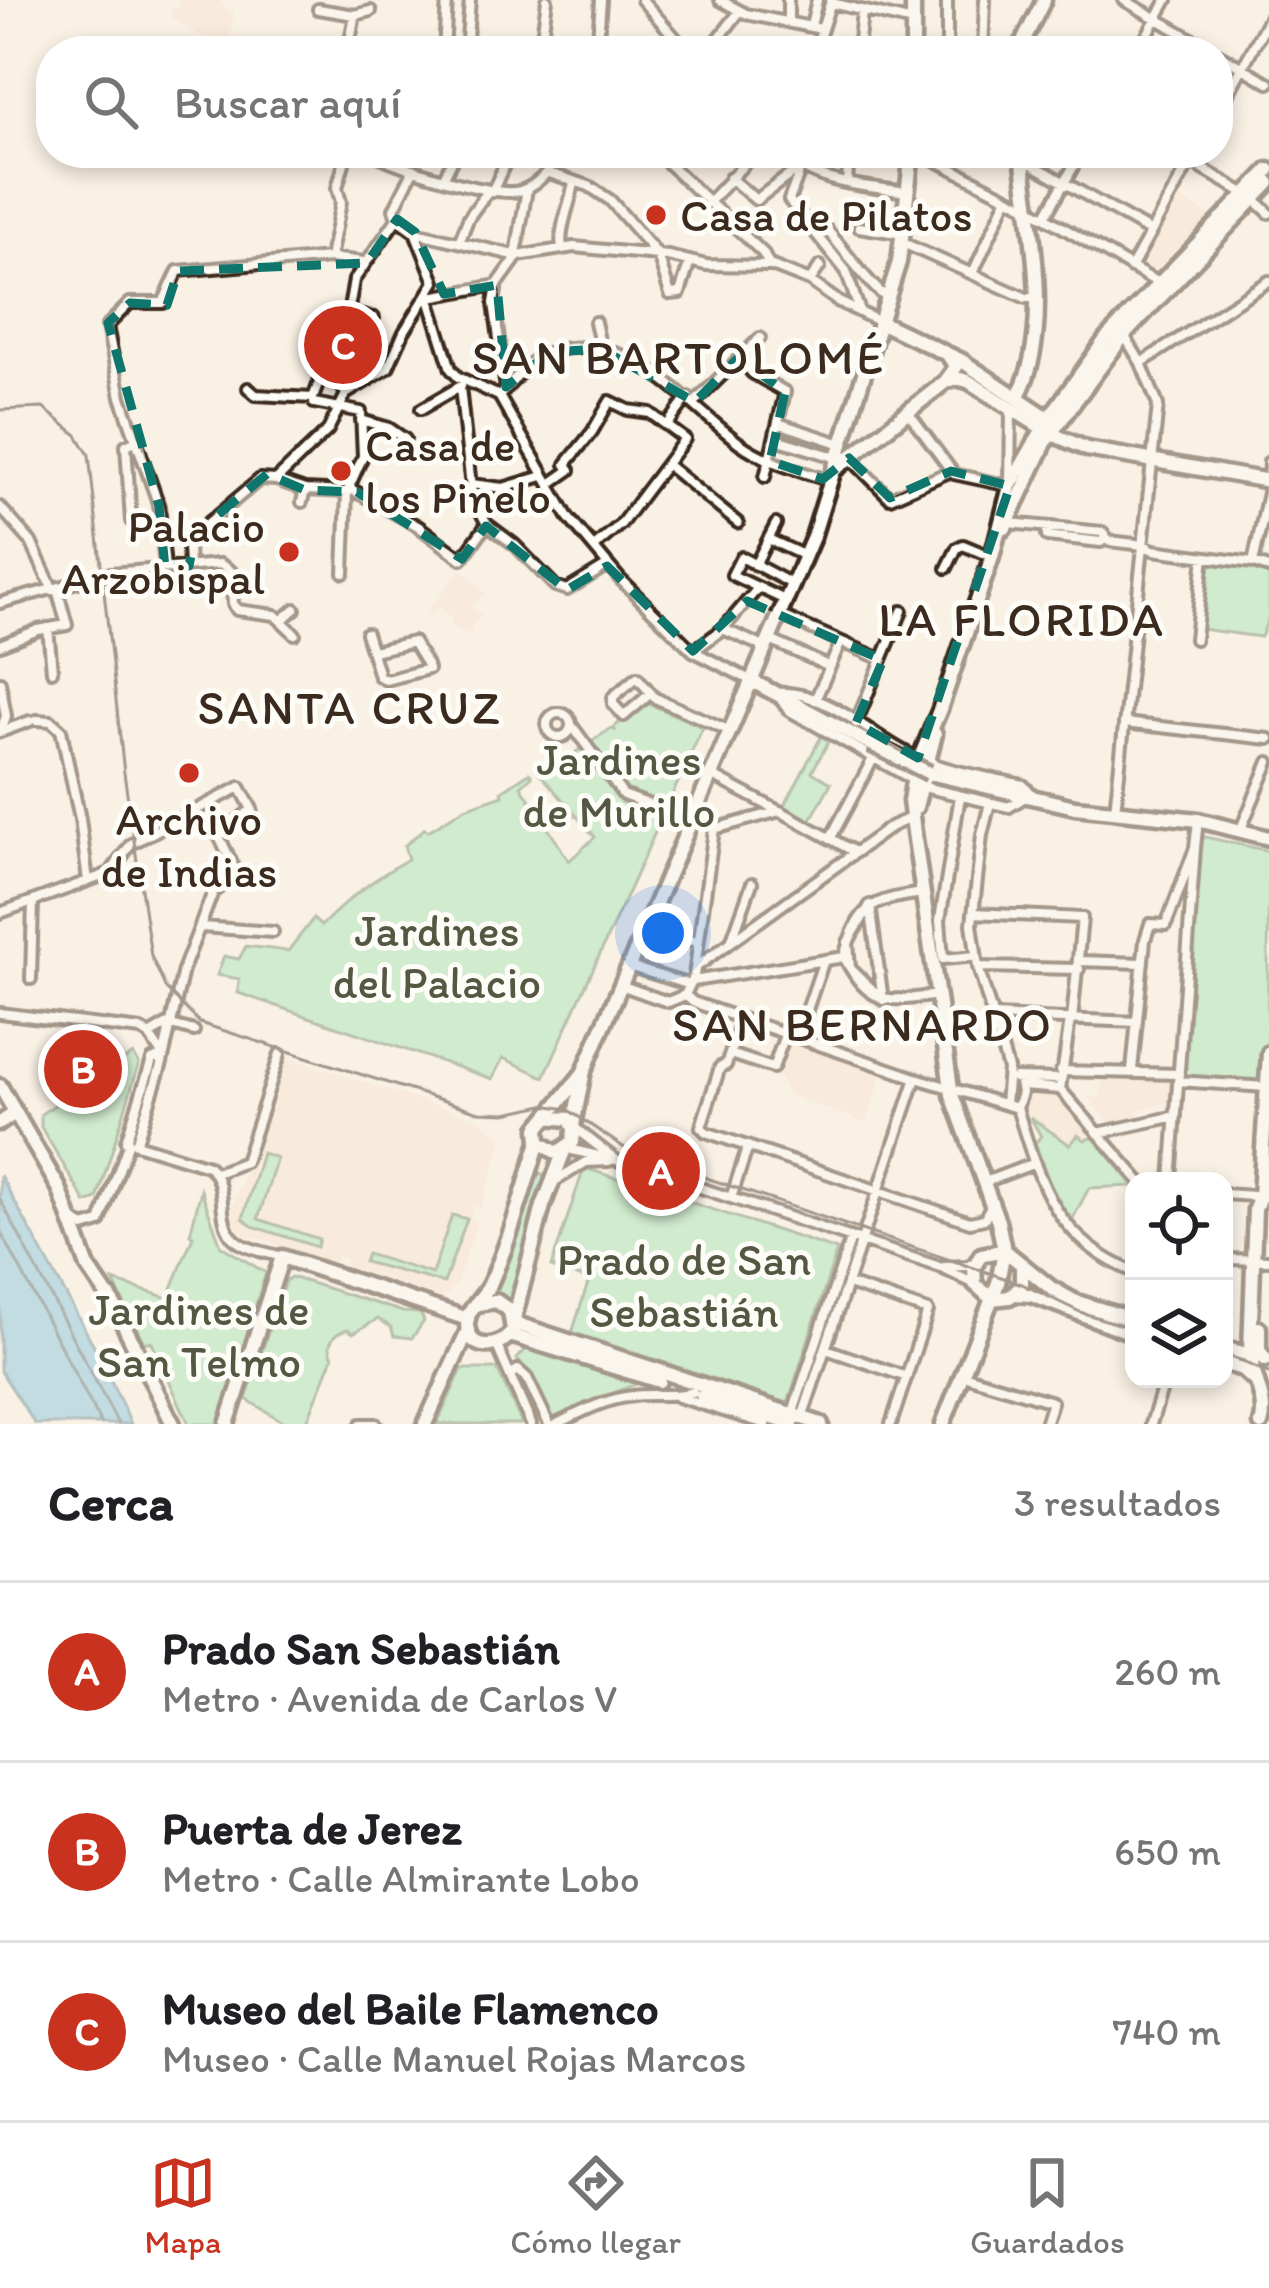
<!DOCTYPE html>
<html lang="es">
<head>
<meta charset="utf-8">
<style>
	body { margin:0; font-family:Itim,sans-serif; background:#f6f6f6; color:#202124 }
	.controls { position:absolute; right:36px; bottom:36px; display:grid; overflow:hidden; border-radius:24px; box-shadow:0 6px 18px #0003 }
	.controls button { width:108px; height:108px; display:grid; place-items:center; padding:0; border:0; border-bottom:3px solid #e0e0e0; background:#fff; color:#202124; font:60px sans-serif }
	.you { position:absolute; left:663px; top:933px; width:42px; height:42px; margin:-30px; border:9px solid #fff; border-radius:50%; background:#1a73e8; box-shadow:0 0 0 18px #1a73e833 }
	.badge { display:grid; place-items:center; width:78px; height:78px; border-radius:50%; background:#c8321e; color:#fff; font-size:39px; font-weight:700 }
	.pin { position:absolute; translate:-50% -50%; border:6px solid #fff; box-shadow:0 3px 12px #0006 }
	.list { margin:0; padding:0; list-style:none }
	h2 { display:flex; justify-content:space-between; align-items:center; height:156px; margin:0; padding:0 48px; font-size:51px }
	h2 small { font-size:39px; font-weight:400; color:#757577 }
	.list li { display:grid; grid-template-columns:78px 1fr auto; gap:36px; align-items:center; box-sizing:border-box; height:180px; padding:0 48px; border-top:3px solid #e0e0e0 }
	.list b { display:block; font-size:45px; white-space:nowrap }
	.list p { margin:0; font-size:39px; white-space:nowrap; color:#757577 }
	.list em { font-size:39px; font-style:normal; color:#757577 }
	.icon { flex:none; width:66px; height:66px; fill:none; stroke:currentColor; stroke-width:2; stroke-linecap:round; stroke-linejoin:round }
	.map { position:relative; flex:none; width:1269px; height:1424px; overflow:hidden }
	.search { position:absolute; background:#fff; box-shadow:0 6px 18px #0003; left:36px; right:36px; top:36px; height:132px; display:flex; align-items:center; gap:30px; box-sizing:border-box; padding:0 42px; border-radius:48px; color:#757577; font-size:45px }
	.sheet { height:696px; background:#fff }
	nav { display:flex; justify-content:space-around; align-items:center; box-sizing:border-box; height:168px; border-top:3px solid #e0e0e0; background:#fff; font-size:33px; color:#757577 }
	nav a { display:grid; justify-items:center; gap:6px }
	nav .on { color:#c8321e }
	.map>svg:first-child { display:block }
	.built { fill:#f6e4cf }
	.green { fill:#9de4b1; stroke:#6c8768; stroke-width:3 }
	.water { fill:#7ec3de; stroke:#638691; stroke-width:3 }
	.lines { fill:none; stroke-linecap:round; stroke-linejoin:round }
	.shore { stroke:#56676b; stroke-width:3 }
	.minor-casing { stroke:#3b2a1e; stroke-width:16 }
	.major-casing { stroke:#3b2a1e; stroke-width:21 }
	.minor { stroke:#fdfcf7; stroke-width:8 }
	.major { stroke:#fdfcf7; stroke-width:12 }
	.tram { stroke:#3b2a1e; stroke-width:3 }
	.major-bridge-casing { stroke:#3b2a1e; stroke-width:21; stroke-linecap:butt }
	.major-bridge { stroke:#fdfcf7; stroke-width:12 }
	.marked { fill:none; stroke:#0f766e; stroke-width:9; stroke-dasharray:24 15; stroke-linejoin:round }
	.poi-dot { fill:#c8321e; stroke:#fdfcf7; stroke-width:4.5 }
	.labels { text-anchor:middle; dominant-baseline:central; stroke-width:10; stroke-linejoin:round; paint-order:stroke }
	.poi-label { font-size:45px; fill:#3b2a1e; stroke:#fdfcf7; text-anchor:start }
	.park-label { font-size:45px; fill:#545843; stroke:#fdfcf7 }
	.neighbourhood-label { font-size:48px; letter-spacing:3px; fill:#3b2a1e; stroke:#fdfcf7 }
</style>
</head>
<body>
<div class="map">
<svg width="1269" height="1424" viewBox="0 0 1269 1424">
	<rect width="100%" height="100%" fill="#faf1e5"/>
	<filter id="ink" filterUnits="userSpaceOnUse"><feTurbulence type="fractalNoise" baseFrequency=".00833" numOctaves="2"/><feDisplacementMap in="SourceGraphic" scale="24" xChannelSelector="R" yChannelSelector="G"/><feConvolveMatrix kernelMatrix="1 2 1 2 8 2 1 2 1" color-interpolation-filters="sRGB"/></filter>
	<g filter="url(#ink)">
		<path class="built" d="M178 0H220L227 10 234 11 230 41 224 49 171 19 172 9 179 8Z
			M1176 196 1211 216 1151 274 1140 264Z
			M461 569 486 593 470 608 483 615 473 623 471 635 451 627 452 620 439 606 431 617 425 614Z
			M795 1041 883 1071 866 1123 788 1095 777 1072 786 1044Z
			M284 1056 480 1120 503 1139 481 1208 474 1206 472 1213 470 1219 477 1222 456 1284 446 1295 437 1296 344 1266 346 1259 337 1256 334 1263 244 1234 234 1224 232 1209Z
			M1131 1072 1175 1076 1172 1115 1166 1104 1153 1106 1137 1110 1140 1122 1112 1127 1088 1097H1100L1102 1080 1130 1082Z
			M1028 1093 1057 1098 1087 1133 1086 1140 1070 1145 1025 1113Z"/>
		<path class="green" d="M1207 563 1252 568 1269 575V617L1261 637 1200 629Z
			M645 702 703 727 544 1077 503 1058 492 1079 238 993 239 979 217 975 224 956 239 959 246 946 288 951 313 919 321 926C351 896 374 879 408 859L404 846 425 828 428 831 465 808 503 795 502 791 529 773 532 776 521 786 569 861 595 837 536 769 556 758 577 756 576 752 610 729 615 730 614 727Z
			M823 733 831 737 812 772 831 783 809 823 783 809Z
			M1196 835 1269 851 1267 1087 1178 1081Z
			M133 1054 139 1064 97 1199 86 1203 41 1127V1114Z
			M1030 1117 1070 1145 1078 1135 1085 1140 1094 1137 1134 1186 1089 1188 1071 1222 1055 1199 1035 1143 1041 1136Z
			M262 1153 277 1158 258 1219 319 1239 317 1247 252 1226 243 1218Z
			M588 1169 837 1250 788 1403 572 1333 589 1280 551 1267 583 1171Z
			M536 1172 547 1176 511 1302 491 1294 528 1204Z
			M201 1190 221 1246 266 1273 219 1424H189L151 1341 144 1343 113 1281 168 1298 193 1236 190 1234Z
			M452 1215 467 1219 444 1283 364 1262 367 1254 432 1274Z
			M291 1277 403 1312 420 1313 424 1321 412 1338 394 1336 391 1327 378 1319 353 1333 348 1329C334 1333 325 1343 333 1357L306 1424H287L246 1399 285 1281Z
			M528 1347 537 1352 636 1384 551 1419 529 1374 517 1359Z
			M462 1369H497L522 1424H437Z"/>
		<path class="water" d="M0 1175 99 1355 131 1424H35L0 1370Z"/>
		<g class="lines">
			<path class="shore" d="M0 1199 118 1424
				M0 1230 101 1424"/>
			<defs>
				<path id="minor" d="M642 0 687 51
					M720 0 746 14 821 29
					M1124 0 1213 51
					M831 3 913 22
					M318 9 355 15 371 11
					M788 21V0
					M811 26 817 0
					M348 51 355 15
					M444 51 447 0
					M466 51 470 0
					M540 51 547 0
					M597 51 601 0
					M667 51 679 44
					M709 51 740 11
					M815 51 831 1
					M858 51 862 11
					M947 51V0
					M983 51 985 0
					M1138 51 1167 0
					M1218 54 1269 83
					M1218 113 1269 18
					M373 153C396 167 496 198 520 191 541 184 549 169 561 153
					M657 153 763 253 769 265
					M785 153C815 185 866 186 908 192
					M801 153 798 176 789 200 846 271 860 312
					M921 153 1027 207 1160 284
					M1175 153 1246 194
					M1023 159 1151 232
					M401 164 408 153
					M549 173 589 186 610 200 658 255 670 294 680 293 690 261
					M444 177 456 153
					M730 178 756 200 799 168
					M847 183 849 153
					M492 192 510 153
					M1254 199 1269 213
					M708 203 749 159
					M1045 217 1081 153
					M397 219 415 232 518 256 574 247 668 256 706 265 772 266 810 281 839 302 880 322
					M397 219 394 209 414 169
					M859 227 903 234
					M827 230C840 244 874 292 887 297
					M459 242 469 217 488 191
					M903 243 1026 298H1037
					M562 247C558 231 571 201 574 183
					M330 258 341 202 337 188 347 153
					M1131 268 1195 153
					M973 273 1007 199
					M810 281 820 266
					M430 297 497 285
					M429 299 451 369 458 377 499 396
					M348 314 354 280 397 219
					M319 321 340 319 348 314 374 318
					M595 322 601 349
					M739 357 752 373 785 392 765 477
					M1141 363 1269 281
					M460 387 472 496 487 524 515 545 555 586 567 590 608 565
					M248 388 256 395 313 398 321 377 331 368 340 319
					M506 389 494 303 497 285 515 260 527 189
					M346 394 388 368 404 332 435 282 415 232
					M499 396C513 383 528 360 547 353 628 326 682 400 738 442 765 462 799 471 831 481
					M499 396 568 517 620 579 693 651 750 680
					M695 402 760 338
					M314 403 361 412 363 456 347 492 344 573
					M421 409 461 386
					M908 412 954 474 1010 486 1011 410
					M361 420 389 428 405 439
					M668 424 688 397
					M781 424 842 444
					M776 439 838 458
					M850 458 890 498 951 471
					M666 464 738 523
					M276 480 305 490 347 492 351 489 418 526 462 559 487 524
					M471 484 503 488 543 476
					M550 484 570 470 566 464 592 432 610 401 628 410 650 413 685 439 621 524 594 547
					M302 502 305 490
					M0 507 31 542 53 590
					M131 521 126 445 137 440
					M1009 523 1102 532 1109 541 1144 545 1153 550 1253 563 1269 568
					M1047 528V536L1101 542 1106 538
					M768 539 805 556
					M1253 563 1268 493 1269 462
					M755 565 776 524
					M189 566 188 547 195 534 260 479 276 480 328 430 346 394 331 368
					M165 568 159 506 121 397 107 326 130 303H163L178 271 330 258 364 262
					M947 568 957 548 963 545 992 557
					M785 600 732 575 741 557 792 584
					M0 603 111 573 220 564 231 571 233 604 237 610 275 615 295 634
					M780 615 881 659
					M282 620 295 609
					M48 628 52 671
					M723 629 764 647
					M366 633 379 676 386 680 428 669
					M768 639 830 667
					M1195 639 1204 557
					M0 645 38 630 67 625 57 589
					M373 651 413 642 427 665
					M693 651 723 629 758 588
					M0 682 6 716 1 731
					M651 693 624 716 613 704V697L637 677 655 698 728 730
					M815 700 841 642
					M547 725a12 12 0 1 1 24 0a12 12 0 1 1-24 0Z
					M37 720 51 721 61 730 80 819 88 881
					M856 723 902 611
					M1124 723 1269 739
					M573 727 623 795 691 820
					M0 732 30 721
					M711 775 777 810
					M960 796 940 920 943 959 976 956
					M1025 797 1009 807 928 788 788 710 777 693C825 689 871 736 913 756 947 771 987 777 1023 785L1031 793
					M990 803 982 835 972 924 978 967 1008 1069 1005 1104
					M1115 811 1158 405 1141 363 1124 335
					M1240 831 1269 762
					M830 839 874 757
					M235 870 244 879
					M923 893C871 900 859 905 844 957 870 1007 887 1002 938 995
					M870 905 883 1000 850 968 848 942Z
					M0 913 110 873 131 844 240 787 252 809 219 836 235 870 231 879 213 892 183 970 162 1063
					M973 913 1082 918 1072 1020
					M649 924 698 943
					M201 927 273 932
					M732 939 752 883
					M1079 961 1143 963
					M631 967 687 984
					M696 967 892 826 913 817
					M978 967 1079 969
					M31 979 33 901
					M693 981 844 957
					M623 986 668 1002 685 995
					M685 995 693 1002 916 1078 1017 1108
					M685 995 694 976 714 829 780 811 855 852
					M0 1013 141 1030 149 1035 161 1053
					M993 1016 1137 1022
					M742 1019 726 1065 720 1067 701 1127 706 1132 970 1222 984 1219 990 1208
					M149 1035 168 1024 194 1031
					M798 1036 824 960
					M730 1054 773 1068 785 1035
					M1132 1070 1145 940 1150 924 1166 925 1195 848 1198 820
					M1061 1071 1179 1074
					M1015 1078 1060 1079
					M1178 1081 1266 1087
					M1023 1086 1060 1089 1140 1181
					M1060 1089 1070 1020
					M1017 1108C1040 1183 1055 1240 1134 1272
					M1017 1108 1022 1093 1020 1082
					M575 1128 615 1159
					M1098 1133 1176 1116
					M126 1141 152 1060 157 1058 162 1063 136 1144
					M136 1144 208 1166C233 1187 210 1228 243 1245 255 1251 269 1253 282 1257
					M568 1149 616 1160 937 1266 975 1284
					M216 1173 245 1162 280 1054
					M555 1181 586 1162 609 1161
					M1171 1181 1195 848
					M985 1182 1035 1163
					M1224 1194 1269 1197
					M731 1198 748 1146
					M74 1221 84 1227 100 1222 129 1142
					M1224 1259 1269 1260
					M944 1267 967 1266 976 1262
					M848 1284 928 1311 891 1424
					M497 1346 531 1424
					M826 1349 907 1377
					M510 1375 518 1370 527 1378 549 1424
					M963 1375 1052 1402 1045 1424
					M678 1397 766 1424
					M791 1418 851 1238
					M802 1418 916 1078
					M361 1424H376
					M557 1424C581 1412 605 1399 633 1396 654 1393 673 1398 693 1392
					M1151 1424 1165 1379"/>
				<path id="major" d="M913 51V0
					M1018 51 1044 0
					M880 322 962 361 1054 422
					M945 382 956 378 968 381 1050 433 1087 449 1269 481
					M1018 396C1054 330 1029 225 1022 153
					M837 468 945 382 956 367 948 355
					M1005 528 1047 439 1124 335 1269 183
					M750 680 871 744
					M929 773 1075 807 1198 820 1269 838
					M916 807 935 734
					M0 1086 59 1188 88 1267 113 1304
					M0 1123 15 1113
					M573 1125 584 1071 813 537 899 262 912 153
					M539 1142 557 1153 573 1142 574 1128 569 1119 547 1117
					M1022 1265V1284L1010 1297 992 1299 975 1284 974 1267 981 1255 1004 1250 1051 1288 1074 1301 1134 1320
					M1015 1294 1031 1295 1134 1334
					M110 1297 173 1424
					M478 1304 496 1301 510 1311 513 1330C502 1350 467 1353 467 1323 467 1309 484 1297 490 1284 511 1238 523 1190 539 1142L538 1128 584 1072
					M514 1319 543 1206 564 1151
					M514 1323 821 1424
					M1259 1328V1350L1266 1360
					M513 1336 659 1381
					M1224 1348 1258 1357
					M1224 1363 1242 1369 1253 1379
					M702 1395 792 1424
					M227 1424 282 1257 468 1319
					M425 1424 468 1330
					M943 1424 998 1283 1004 1250 998 1221 952 1095 914 832 910 801 915 769 940 709 992 557 1010 486 1049 418 1106 339 1269 170
					M1261 1424C1269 1400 1251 1377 1250 1351L1255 1209 1260 1196 1269 1053"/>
			</defs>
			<use href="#minor" class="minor-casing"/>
			<use href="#major" class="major-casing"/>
			<use href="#minor" class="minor"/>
			<use href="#major" class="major"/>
			<path class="tram" d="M0 410 43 408 77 435 89 455 124 773 151 956 166 989 200 1023 479 1112 506 1113 544 1105 567 1109 632 1153 1022 1284 1080 1312 1134 1329
				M1224 1354 1269 1373"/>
			<defs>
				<path id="major-bridge" d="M871 744 929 773"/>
			</defs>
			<use href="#major-bridge" class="major-bridge-casing"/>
			<use href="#major-bridge" class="major-bridge"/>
		</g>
	</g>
	<path d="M0 0H1269V1424H0ZM397 219 415 232 444 294 497 285 506 387 550 352 601 349 695 402 739 357 785 392 770 461 823 479 849 458 890 498 951 471 1010 486 918 758 856 723 883 660 747 601 693 651 607 566 567 590 486 526 462 559 357 492 305 490 267 474 195 534 189 566 165 568 159 506 108 323 130 303 167 305 178 271 367 263Z" fill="#faf1e5" fill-opacity=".55" fill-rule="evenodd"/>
	<path class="marked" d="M397 219 415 232 444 294 497 285 506 387 550 352 601 349 695 402 739 357 785 392 770 461 823 479 849 458 890 498 951 471 1010 486 918 758 856 723 883 660 747 601 693 651 607 566 567 590 486 526 462 559 357 492 305 490 267 474 195 534 189 566 165 568 159 506 108 323 130 303 167 305 178 271 367 263Z"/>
	<g class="poi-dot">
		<circle cx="656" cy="215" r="12"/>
		<circle cx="341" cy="471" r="12"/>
		<circle cx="289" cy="552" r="12"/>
		<circle cx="189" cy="773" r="12"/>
	</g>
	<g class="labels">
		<g class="poi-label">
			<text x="680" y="215">Casa de Pilatos</text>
			<text x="365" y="445">Casa de<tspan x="365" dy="52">los Pinelo</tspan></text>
			<text x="265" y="526" text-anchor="end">Palacio<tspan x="265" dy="52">Arzobispal</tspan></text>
			<text x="189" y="819" text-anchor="middle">Archivo<tspan x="189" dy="52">de Indias</tspan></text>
		</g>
		<g class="park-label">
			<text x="619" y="759">Jardines<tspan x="619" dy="52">de Murillo</tspan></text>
			<text x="437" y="930">Jardines<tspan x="437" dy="52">del Palacio</tspan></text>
			<text x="684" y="1259">Prado de San<tspan x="684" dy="52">Sebastián</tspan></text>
			<text x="199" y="1309">Jardines de<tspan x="199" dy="52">San Telmo</tspan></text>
		</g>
		<g class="neighbourhood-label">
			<text x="679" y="357">SAN BARTOLOMÉ</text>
			<text x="1022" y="619">LA FLORIDA</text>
			<text x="350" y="707">SANTA CRUZ</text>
			<text x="863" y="1024">SAN BERNARDO</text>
		</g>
	</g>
</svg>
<div class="controls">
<button><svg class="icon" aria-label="locate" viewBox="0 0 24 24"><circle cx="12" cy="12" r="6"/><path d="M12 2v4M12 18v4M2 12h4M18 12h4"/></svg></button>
<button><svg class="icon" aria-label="layers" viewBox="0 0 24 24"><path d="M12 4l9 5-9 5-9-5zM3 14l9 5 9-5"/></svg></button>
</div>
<div class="you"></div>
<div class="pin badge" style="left:661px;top:1171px">A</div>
<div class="pin badge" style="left:83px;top:1069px">B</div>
<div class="pin badge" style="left:343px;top:345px">C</div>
<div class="search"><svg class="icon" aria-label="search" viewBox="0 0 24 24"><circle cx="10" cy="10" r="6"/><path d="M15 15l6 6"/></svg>Buscar aquí</div>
</div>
<section class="sheet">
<h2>Cerca<small>3 resultados</small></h2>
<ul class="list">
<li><span class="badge">A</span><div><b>Prado San Sebastián</b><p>Metro · Avenida de Carlos V</p></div><em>260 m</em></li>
<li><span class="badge">B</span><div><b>Puerta de Jerez</b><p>Metro · Calle Almirante Lobo</p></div><em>650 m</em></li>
<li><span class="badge">C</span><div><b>Museo del Baile Flamenco</b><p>Museo · Calle Manuel Rojas Marcos</p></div><em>740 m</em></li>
</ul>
</section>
<nav>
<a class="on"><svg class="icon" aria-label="map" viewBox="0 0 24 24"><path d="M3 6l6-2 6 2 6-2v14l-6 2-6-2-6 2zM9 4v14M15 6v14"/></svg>Mapa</a>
<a><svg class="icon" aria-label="directions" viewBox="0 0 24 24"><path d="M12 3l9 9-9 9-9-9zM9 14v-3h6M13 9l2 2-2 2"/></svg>Cómo llegar</a>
<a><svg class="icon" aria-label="saved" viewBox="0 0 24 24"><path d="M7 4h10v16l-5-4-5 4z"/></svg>Guardados</a>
</nav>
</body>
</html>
